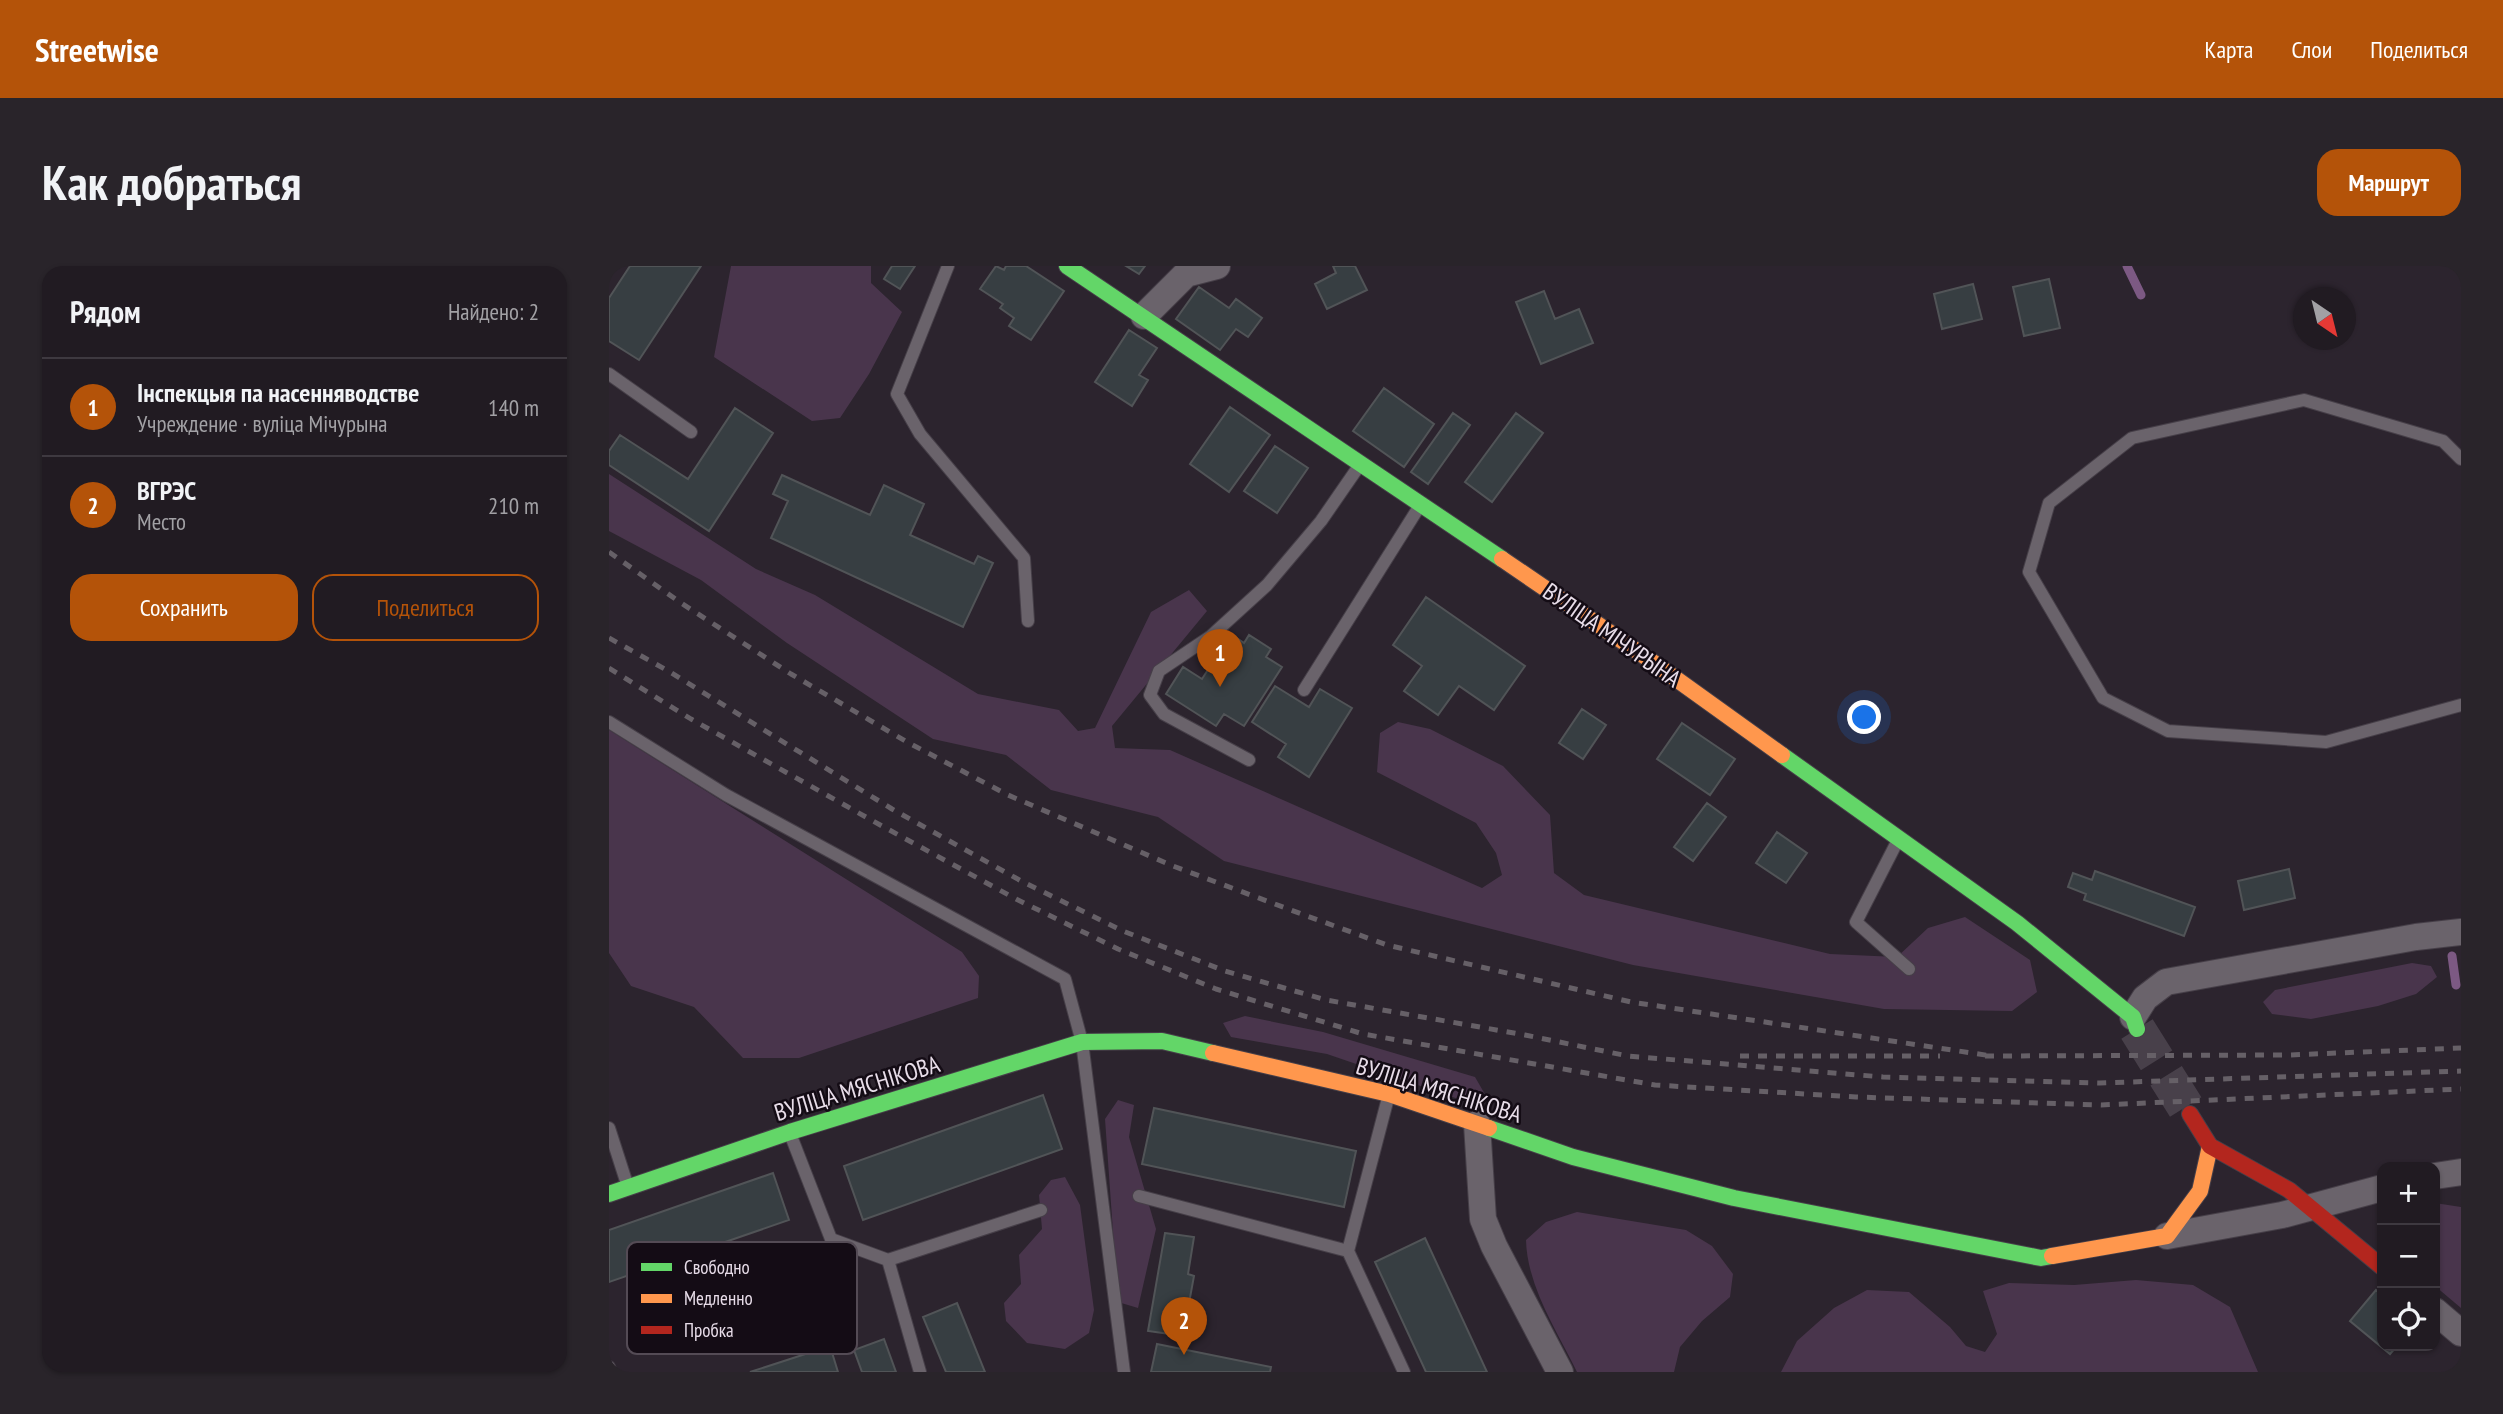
<!DOCTYPE html>
<html lang="ru">
<head>
<meta charset="utf-8">
<style>
	body { margin:0; font-family:"PT Sans Narrow",sans-serif; background:#29242a; color:#f1f3f6 }
	.controls { position:absolute; right:21px; bottom:21px; display:grid; overflow:hidden; border-radius:14px; box-shadow:0 2px 5px #0004 }
	.controls button { width:63px; height:63px; display:grid; place-items:center; padding:0; border:0; border-bottom:2px solid #3e3940; background:#211b22; color:#f1f3f6; font:35px sans-serif }
	.compass { position:absolute; left:1684px; top:21px; width:63px; height:63px; border-radius:50%; background:#211b22; box-shadow:0 2px 5px #0004; rotate:145deg }
	.you { position:absolute; left:1256px; top:452px; width:24px; height:24px; margin:-18px; border:5px solid #fff; border-radius:50%; background:#1a73e8; box-shadow:0 0 0 10px #1a73e833 }
	.badge { display:grid; place-items:center; width:46px; height:46px; border-radius:50%; background:#b45309; color:#fff; font-size:23px; font-weight:700 }
	.pin { position:absolute; translate:-50% -58px; filter:drop-shadow(0 2px 4px #0008) }
	.pin::after { content:''; position:absolute; top:37px; width:24px; height:21px; background:inherit; clip-path:polygon(0 0,100% 0,50% 100%) }
	.list { margin:0; padding:0; list-style:none }
	h2 { display:flex; justify-content:space-between; align-items:center; height:91px; margin:0; padding:0 28px; font-size:30px }
	h2 small { font-size:23px; font-weight:400; color:#a2a1a5 }
	.list li { display:grid; grid-template-columns:46px 1fr auto; gap:21px; align-items:center; box-sizing:border-box; height:98px; padding:0 28px; border-top:2px solid #3e3940 }
	.list b { display:block; font-size:26px; white-space:nowrap }
	.list p { margin:0; font-size:23px; white-space:nowrap; color:#a2a1a5 }
	.list em { font-size:23px; font-style:normal; color:#a2a1a5 }
	.actions { display:flex; gap:14px; padding:21px 28px }
	.actions a { flex:1; padding:16px 0; border:2px solid #b45309; border-radius:21px; text-align:center; font-size:24px; color:#b45309 }
	.actions .main { background:#b45309; color:#fff }
	.icon { flex:none; width:38px; height:38px; fill:none; stroke:currentColor; stroke-width:2; stroke-linecap:round; stroke-linejoin:round }
	.map { position:relative; flex:none; width:1852px; height:1106px; overflow:hidden; border-radius:21px }
	header { display:flex; align-items:center; gap:42px; box-sizing:border-box; height:98px; padding:0 35px; background:#b45309; color:#fff }
	header strong { font-size:33px }
	nav { display:flex; gap:38px; margin-inline-start:auto; font-size:24px }
	.intro { display:flex; align-items:center; justify-content:space-between; box-sizing:border-box; height:168px; padding:0 42px }
	h1 { margin:0; font-size:49px }
	.button { padding:18px 32px; border-radius:21px; background:#b45309; color:#fff; font-size:24px; font-weight:700 }
	main { display:flex; gap:42px; padding:0 42px }
	aside { flex:1; background:#211b22; border-radius:21px; box-shadow:0 2px 5px #0004 }
	.map>svg:first-child { display:block }
	.green { fill:#49354c }
	.lines { fill:none; stroke-linecap:round; stroke-linejoin:round }
	.stream { stroke:#7c5983; stroke-width:9 }
	.building { fill:#373e42; stroke:#515457; stroke-width:2 }
	.secondary-tunnel { stroke:#48404a; stroke-width:37; stroke-dasharray:37 18; stroke-linecap:butt }
	.lane-casing { stroke:#463f48; stroke-width:14 }
	.street-casing { stroke:#463f48; stroke-width:28 }
	.fast-casing { stroke:#463f48; stroke-width:18 }
	.slow-casing { stroke:#463f48; stroke-width:18 }
	.jam-casing { stroke:#463f48; stroke-width:18 }
	.lane { stroke:#6a636b; stroke-width:12 }
	.street { stroke:#6a636b; stroke-width:26 }
	.fast { stroke:#63d668; stroke-width:16 }
	.slow { stroke:#ff974d; stroke-width:16 }
	.jam { stroke:#b3261e; stroke-width:16 }
	.rail { stroke:#666067; stroke-width:5; stroke-dasharray:9 9; stroke-linecap:butt }
	.labels { text-anchor:middle; dominant-baseline:central; stroke-width:5; stroke-linejoin:round; paint-order:stroke }
	.street-label { font-size:24px; fill:#e8dde9; stroke:#140c15 }
	.key { fill:#140c15; stroke:#544b55; stroke-width:2 }
	.key-label { font-size:19px; fill:#e8dde9 }
</style>
</head>
<body>
<header>
<strong>Streetwise</strong>
<nav><a>Карта</a><a>Слои</a><a>Поделиться</a></nav>
</header>
<div class="intro"><h1>Как добраться</h1><a class="button">Маршрут</a></div>
<main>
<aside>
<h2>Рядом<small>Найдено: 2</small></h2>
<ul class="list">
<li><span class="badge">1</span><div><b>Інспекцыя па насенняводстве</b><p>Учреждение · вуліца Мічурына</p></div><em>140 m</em></li>
<li><span class="badge">2</span><div><b>ВГРЭС</b><p>Место</p></div><em>210 m</em></li>
</ul>
<div class="actions"><a class="main">Сохранить</a><a>Поделиться</a></div>
</aside>
<div class="map">
<svg width="1852" height="1106" viewBox="0 0 1852 1106">
	<rect width="100%" height="100%" fill="#2c242e"/>
	<path class="green" d="M122 0H262V17L293 46 260 108 231 152 203 155 105 91Z
		M0 208 147 303 206 329 369 428 450 444 469 465 486 462 542 346 580 324 598 345 503 460 506 482 561 484 873 622 893 609 887 587 867 557 768 506 771 467 789 456 821 463 894 500 941 549 945 607 975 629 1221 688 1288 691 1319 662 1356 651 1421 694 1428 726 1403 745 1275 743 1024 699 615 595 549 551 442 524 397 489 324 473 178 377 92 314 0 265Z
		M0 464 353 686 370 710 369 732 190 792H134L85 741 22 720 0 687Z
		M1803 697 1822 700 1828 711 1807 728 1769 740 1702 753 1663 748 1654 736 1666 724Z
		M636 750 714 766 866 811 877 830 864 838 718 788 622 771 614 757Z
		M509 834 525 839 520 871 547 963 529 1042 509 1036 496 853Z
		M456 911 471 939 485 1044 480 1067 456 1083 418 1077 397 1055 395 1037 412 1018 410 989 433 963 430 929 442 914Z
		M1826 937 1852 941V1042L1826 1020Z
		M968 946 1077 964 1103 980 1124 1008 1121 1031 1093 1055 1071 1081 1065 1106H968C948 1065 918 1020 917 974L937 956Z
		M1527 1014 1584 1019 1621 1041 1649 1106H1172L1188 1075 1225 1042 1258 1024 1300 1026 1341 1061 1357 1080 1376 1086 1388 1068 1374 1025 1400 1017 1465 1019Z"/>
	<g class="lines">
		<path class="stream" d="M1518 0 1532 29
			M1843 690 1847 719"/>
	</g>
	<path class="building" d="M21 0H92L30 94 0 75V32Z
		M283 0H306L291 23 275 13Z
		M387 0 395 4 397 0H417L455 25 422 74 400 60 405 52 391 42 394 38 371 23Z
		M517 0H536L530 8Z
		M724 0H746L758 24 718 43 706 18 727 7Z
		M1440 13 1451 62 1415 70 1404 21Z
		M1364 18 1373 53 1333 63 1325 28Z
		M590 21 620 42 627 33 653 52 639 71 627 63 611 84 567 53Z
		M935 25 946 53 970 43 984 77 932 98 907 36Z
		M520 64 548 82 530 109 539 114 523 140 486 116Z
		M775 122 825 158 795 201 744 165Z
		M621 141 661 169 620 226 581 198Z
		M126 142 164 167 100 265 0 199V185L11 169 79 213Z
		M844 147 861 159 819 218 802 206Z
		M907 147 934 167 883 236 856 216Z
		M666 180 699 202 668 247 635 225Z
		M173 209 261 249 275 219 315 238 301 269 365 298 369 290 384 297 354 361 162 272 179 235 164 228Z
		M817 331 916 400 885 444 850 420 829 449 795 425 813 400 784 379Z
		M622 368 635 377 640 369 662 383 657 391 673 401 635 460 615 448 607 460 557 428 574 401 593 413Z
		M666 420 700 441 711 423 743 442 700 511 669 491 677 478 643 456Z
		M973 443 997 459 974 493 950 477Z
		M1073 457 1126 493 1101 529 1048 493Z
		M1098 537 1117 551 1084 595 1065 581Z
		M1168 566 1198 587 1177 617 1147 597Z
		M1680 603 1686 632 1635 644 1629 615Z
		M1486 605 1586 641 1575 670 1475 634 1477 628 1459 621 1464 607 1483 614Z
		M434 829 453 883 254 954 235 900Z
		M545 842 747 885 735 941 533 898Z
		M164 907 180 954 0 1016V964Z
		M556 967 585 971 579 1008 585 1010 578 1048 571 1047 568 1069 539 1065Z
		M816 972 878 1106H817L766 996Z
		M1767 1024 1773 1029V1080H1788L1781 1088 1741 1055Z
		M348 1037 376 1106H337L314 1051Z
		M275 1073 287 1106H253L245 1084Z
		M548 1078 662 1101 661 1106H542Z
		M221 1080 229 1106H141Z"/>
	<g class="lines">
		<path class="secondary-tunnel" d="M1528 763 1581 848"/>
		<defs>
			<path id="lane" d="M339 0 288 128 311 168 415 292 419 355
				M0 108 82 166
				M1852 193 1834 175 1695 134 1523 172 1440 237 1420 306 1494 432 1559 465 1717 476 1852 439
				M695 424 810 241
				M0 456 117 529 456 713 473 776 515 1106
				M640 494 555 448 541 429 550 405 602 370 658 319 712 255 750 200
				M1288 576 1247 656 1300 703
				M779 832 739 985 795 1106
				M0 862 18 918
				M182 870 222 973 279 994 432 944
				M530 930 739 985
				M279 994 311 1106
				M0 1101 2 1106"/>
			<path id="street" d="M535 50 577 8 608 0
				M1524 751 1536 732 1557 716 1807 671 1852 666
				M868 858 874 953 885 980 951 1106
				M1826 910 1852 906
				M1558 970 1673 949 1773 922
				M1826 1045 1852 1067"/>
			<path id="fast" d="M458 0 893 293
				M1173 489 1408 657 1524 751 1528 763
				M880 862 964 891 1125 932 1432 992 1443 990
				M0 928 181 866 473 776 553 775 604 787"/>
			<path id="slow" d="M893 293 1038 392 1173 489
				M604 787 780 828 880 862
				M1443 990 1558 970 1591 925 1601 880"/>
			<path id="jam" d="M1581 848 1601 880 1680 924 1773 1001"/>
		</defs>
		<use href="#lane" class="lane-casing"/>
		<use href="#street" class="street-casing"/>
		<use href="#fast" class="fast-casing"/>
		<use href="#slow" class="slow-casing"/>
		<use href="#jam" class="jam-casing"/>
		<use href="#lane" class="lane"/>
		<use href="#street" class="street"/>
		<use href="#fast" class="fast"/>
		<use href="#slow" class="slow"/>
		<use href="#jam" class="jam"/>
		<path class="rail" d="M0 286 72 337 182 408 298 476 399 529 564 600 698 650 778 679 1022 736 1383 790
			M0 372 61 406 283 543 414 616 514 665 616 705 717 734 916 769 1019 790 1274 811 1491 817 1852 805
			M0 402 82 453 273 560 407 633 509 683 607 723 754 768 1046 819 1247 831 1492 839 1852 823
			M1131 790H1331
			M1376 790 1680 789 1852 782"/>
	</g>
	<g class="labels">
		<g class="street-label">
			<text transform="translate(1003 369) rotate(35)">ВУЛІЦА МІЧУРЫНА</text>
			<text transform="translate(248 822) rotate(-17)">ВУЛІЦА МЯСНІКОВА</text>
			<text transform="translate(830 824) rotate(17)">ВУЛІЦА МЯСНІКОВА</text>
		</g>
	</g>
	<rect x="18" y="976" width="230" height="112" rx="10" class="key"/>
	<rect x="32" y="997" width="31" height="8" fill="#63d668"/>
	<rect x="32" y="1028" width="31" height="9" fill="#ff974d"/>
	<rect x="32" y="1060" width="31" height="8" fill="#b3261e"/>
	<g class="key-label">
		<text x="75" y="1008">Свободно</text>
		<text x="75" y="1039">Медленно</text>
		<text x="75" y="1071">Пробка</text>
	</g>
</svg>
<div class="controls">
<button>+</button>
<button>−</button>
<button><svg class="icon" aria-label="locate" viewBox="0 0 24 24"><circle cx="12" cy="12" r="6"/><path d="M12 2v4M12 18v4M2 12h4M18 12h4"/></svg></button>
</div>
<svg class="compass" viewBox="-18 -18 36 36"><path d="M0-13l5 13h-10z" fill="#e53935"/><path d="M0 13l5-13h-10z" fill="#a2a1a5"/></svg>
<div class="you"></div>
<div class="pin badge" style="left:611px;top:421px">1</div>
<div class="pin badge" style="left:575px;top:1089px">2</div>
</div>
</main>
</body>
</html>
